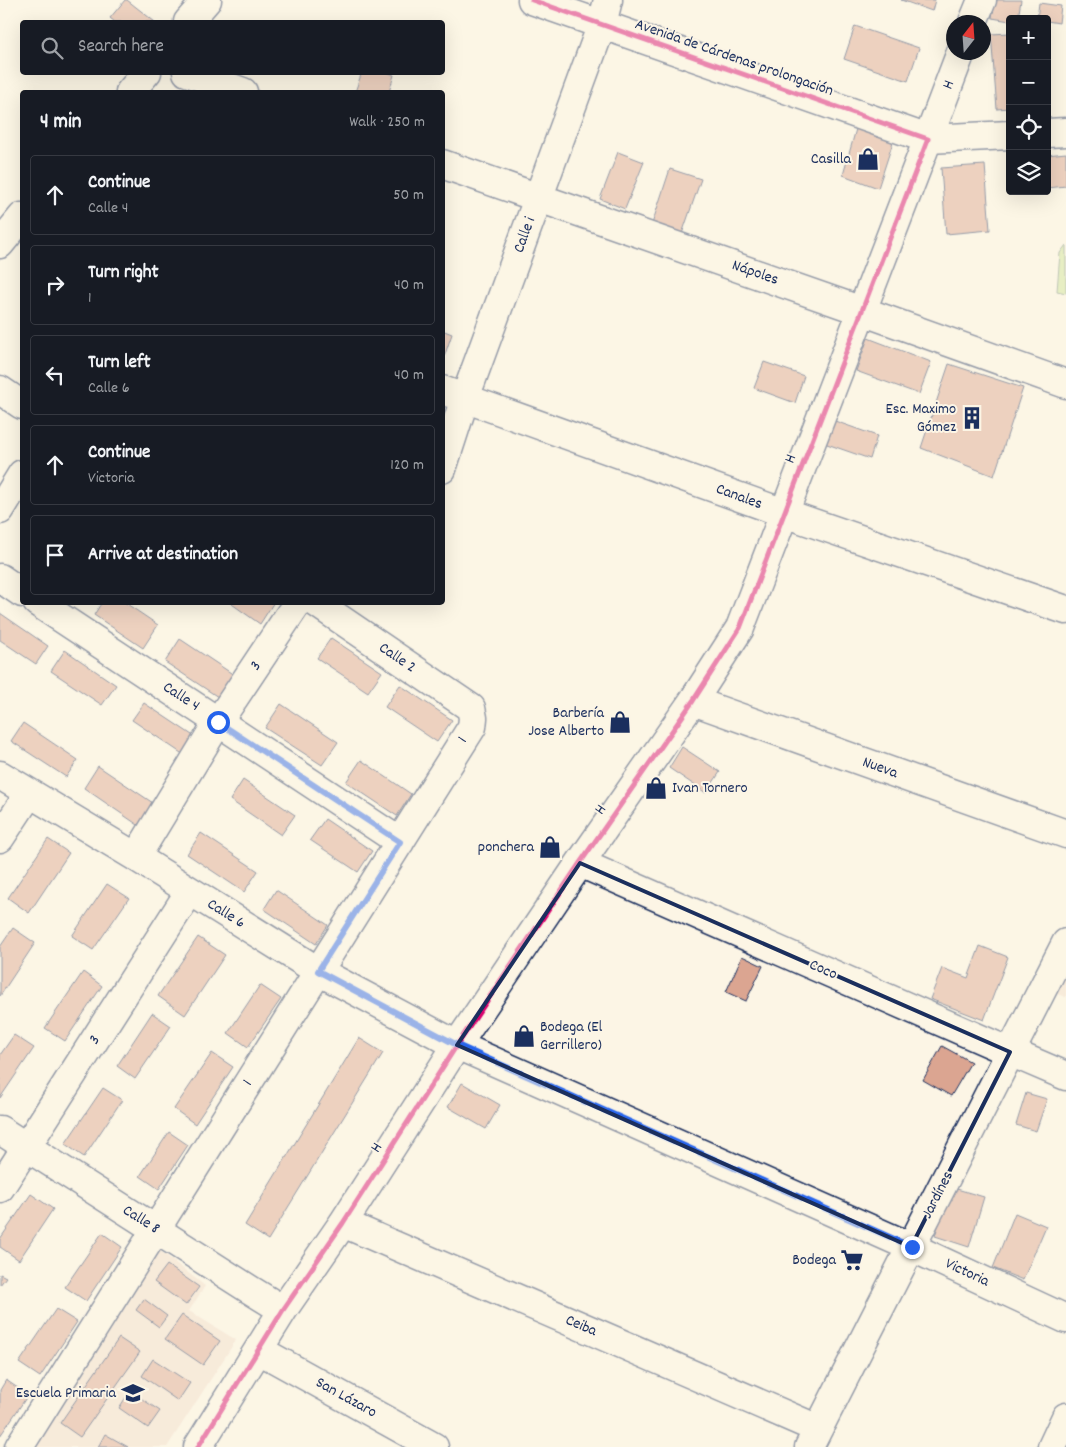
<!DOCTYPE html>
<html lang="en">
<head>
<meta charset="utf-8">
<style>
	body { margin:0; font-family:Dekko,sans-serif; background:#20242c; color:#f1f3f6 }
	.controls { position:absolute; right:15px; top:15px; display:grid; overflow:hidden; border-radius:5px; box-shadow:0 5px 20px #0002 }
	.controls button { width:45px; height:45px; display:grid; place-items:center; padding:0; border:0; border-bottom:1px solid #363941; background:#171b24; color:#f1f3f6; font:25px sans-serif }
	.compass { position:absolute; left:946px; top:15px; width:45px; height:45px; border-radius:50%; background:#171b24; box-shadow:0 5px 20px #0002; rotate:17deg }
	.stop { position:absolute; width:15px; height:15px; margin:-11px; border:4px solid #2563eb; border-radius:50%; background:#fff }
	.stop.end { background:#2563eb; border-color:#fff; box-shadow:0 1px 5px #0008 }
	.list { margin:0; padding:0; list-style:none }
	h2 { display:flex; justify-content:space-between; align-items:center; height:65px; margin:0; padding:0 20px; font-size:21px }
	h2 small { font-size:16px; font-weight:400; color:#9ea1a6 }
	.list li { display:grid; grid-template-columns:32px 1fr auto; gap:15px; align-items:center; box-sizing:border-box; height:80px; margin:0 10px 10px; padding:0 10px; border:1px solid #363941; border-radius:5px }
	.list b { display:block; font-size:19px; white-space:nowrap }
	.list p { margin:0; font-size:16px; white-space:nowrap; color:#9ea1a6 }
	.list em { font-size:16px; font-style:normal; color:#9ea1a6 }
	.icon { flex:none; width:28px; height:28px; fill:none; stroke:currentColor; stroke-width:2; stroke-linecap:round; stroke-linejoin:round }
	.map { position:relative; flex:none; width:1066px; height:1447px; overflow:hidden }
	.search { position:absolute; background:#171b24; box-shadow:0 5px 20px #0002; left:20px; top:20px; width:425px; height:55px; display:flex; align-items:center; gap:12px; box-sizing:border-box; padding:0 18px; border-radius:5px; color:#9ea1a6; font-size:19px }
	.panel { position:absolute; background:#171b24; box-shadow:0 5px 20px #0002; left:20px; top:90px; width:425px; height:515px; border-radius:5px }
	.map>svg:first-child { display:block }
	.built { fill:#f2ddcc }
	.green { fill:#cee59a; stroke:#748a7c }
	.building { fill:#dba591; stroke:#1b2f5e }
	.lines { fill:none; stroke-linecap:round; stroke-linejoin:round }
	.minor-casing { stroke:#1b2f5e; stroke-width:31 }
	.major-casing { stroke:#1b2f5e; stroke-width:31 }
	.minor { stroke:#fcf5e5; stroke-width:28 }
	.major { stroke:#fcf5e5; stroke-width:28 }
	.cycleway-casing { stroke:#fcf5e5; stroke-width:8 }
	.cycleway { stroke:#d6006c; stroke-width:5 }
	.route { stroke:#2563eb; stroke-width:6 }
	.marked { fill:none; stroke:#1b2f5e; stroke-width:4; stroke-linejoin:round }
	.labels { text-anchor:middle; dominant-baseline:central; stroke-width:4; stroke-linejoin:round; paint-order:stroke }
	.street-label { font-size:16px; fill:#1b2f5e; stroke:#fcf5e5 }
	.poi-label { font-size:16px; fill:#1b2f5e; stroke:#fcf5e5; text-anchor:end }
</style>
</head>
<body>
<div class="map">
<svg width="1066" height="1447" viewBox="0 0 1066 1447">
	<rect width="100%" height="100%" fill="#fcf5e5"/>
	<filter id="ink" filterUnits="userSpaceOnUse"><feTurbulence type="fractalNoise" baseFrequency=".02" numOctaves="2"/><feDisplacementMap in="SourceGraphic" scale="10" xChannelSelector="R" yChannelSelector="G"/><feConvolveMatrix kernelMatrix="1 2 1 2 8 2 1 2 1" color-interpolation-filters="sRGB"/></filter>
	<g filter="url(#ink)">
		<path class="built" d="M1066 975V997L1057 994Z
			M154 1246 205 1286 189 1311 236 1340 167 1447H32Z"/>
		<path class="green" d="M1066 245V293L1057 291 1060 253Z"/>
		<path class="building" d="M125 0H127L155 22H115L110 18Z
			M901 0H935L932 11Z
			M994 0H1021L1018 19H1010V21L992 18Z
			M1039 3 1061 6 1059 23 1047 21V19H1037Z
			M855 26 919 48 908 81 844 59Z
			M1010 33V108L997 109 991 34Z
			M362 72H386L394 75 389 92H355Z
			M856 129 893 142 878 188 843 175Z
			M618 152 644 162 625 209 600 199Z
			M1066 153V186L1047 188V155Z
			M985 165 990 230 946 234 941 168Z
			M670 169 701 179 682 234 652 224Z
			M442 330 452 334 442 363Z
			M868 338 931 362 919 394 856 371Z
			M764 362 804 376 795 403 754 388Z
			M949 364 1023 388 994 476 921 448Z
			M832 420 877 436 870 459 824 443Z
			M102 602H124L158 625 143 648 94 615Z
			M229 602H274L260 624Z
			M0 613 48 646 36 664 0 640Z
			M331 638 382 672 368 692 317 658Z
			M180 639 234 675 218 697 165 662Z
			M65 650 116 685 102 705 51 671Z
			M400 685 452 720 437 742 385 707Z
			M144 703 195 737 184 755 132 720Z
			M281 704 338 742 322 765 265 728Z
			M23 723 78 760 66 777 11 741Z
			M682 747 720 772 706 793 669 768Z
			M361 760 411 794 397 816 346 782Z
			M98 766 153 803 138 825 84 788Z
			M243 780 295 815 281 835 230 800Z
			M325 819 372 851 358 872 310 840Z
			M201 833 258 871 244 892 187 854Z
			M48 839 69 853 29 913 8 898Z
			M107 884 129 898 93 950 72 936Z
			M276 890 328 925 316 944 264 909Z
			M13 928 35 943 0 996V947Z
			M198 937 225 955 185 1015 158 996Z
			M980 946 1008 957 984 1020 930 999 942 968 968 978Z
			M742 956 763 966 746 1001 726 992Z
			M83 972 102 986 65 1041 45 1028Z
			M260 985 281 999 248 1047 228 1033Z
			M152 1013 171 1026 135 1079 117 1066Z
			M14 1035 34 1048 0 1098V1055Z
			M359 1038 383 1053 268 1240 245 1225Z
			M942 1046 971 1062 951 1096 923 1080Z
			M212 1053 233 1067 195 1124 174 1109Z
			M462 1083 500 1105 486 1129 448 1107Z
			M103 1088 122 1100 84 1157 65 1144Z
			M1026 1093 1047 1099 1036 1131 1016 1125Z
			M169 1132 188 1145 159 1189 140 1176Z
			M950 1187 984 1197 969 1247 935 1236Z
			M31 1194 53 1209 19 1260 0 1247V1239Z
			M1015 1213 1046 1226 1023 1280 993 1268Z
			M102 1233 122 1247 86 1301 65 1287Z
			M167 1265 199 1287 186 1305 154 1282Z
			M0 1274 6 1277 0 1285Z
			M144 1299 167 1316 159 1327 136 1310Z
			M56 1309 77 1322 40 1377 19 1363Z
			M182 1315 220 1341 203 1365 165 1339Z
			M119 1338 140 1352 80 1437 60 1423Z
			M153 1359 190 1383 178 1401 142 1376Z
			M6 1380 28 1395 0 1436V1390Z
			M130 1391 160 1411 148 1428 119 1408Z
			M105 1434 128 1447H98Z"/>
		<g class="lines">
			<defs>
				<path id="minor" d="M188 22 207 0
					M187 72 243 92
					M130 92 147 72
					M442 164 862 311 1066 384
					M0 244 22 217
					M0 390 22 405
					M442 390 784 513 1066 610
					M442 469 465 398 602 24 608 0
					M0 510 22 474
					M0 578 22 593
					M37 602 400 842
					M693 701 1066 834
					M0 775 136 857 318 971 457 1045 911 1247 1066 1319
					M0 838 29 794
					M136 857 218 722 298 602
					M580 863 1010 1052 1066 1076
					M0 1130 249 1289 283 1310
					M0 1188 190 891
					M343 1223 818 1429
					M259 1350 434 1447
					M19 1447 472 727 473 718 471 708 315 602
					M198 1447 283 1310 343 1223 457 1045 580 863 693 701 740 628 928 139 532 0
					M809 1447 1066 943
					M1052 1447 1066 1417"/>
				<path id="major" d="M973 22 982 0
					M961 52 928 139 1010 135
					M1047 133 1066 132"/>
			</defs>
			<use href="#minor" class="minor-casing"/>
			<use href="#major" class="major-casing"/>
			<use href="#minor" class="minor"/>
			<use href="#major" class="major"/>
			<defs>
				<path id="cycleway" d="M198 1447 283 1310 343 1223 457 1045 580 863 693 701 740 628 928 139 532 0"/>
			</defs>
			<use href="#cycleway" class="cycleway-casing"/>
			<use href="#cycleway" class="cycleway"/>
		</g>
	</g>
	<g class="lines" filter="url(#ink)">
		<path class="route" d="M218 722 400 842 318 971 457 1045 912 1247"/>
	</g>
	<path d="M0 0H1066V1447H0ZM580 863 1010 1052 911 1247 457 1045Z" fill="#fcf5e5" fill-opacity=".55" fill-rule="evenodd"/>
	<path class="marked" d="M580 863 1010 1052 911 1247 457 1045Z"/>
	<defs>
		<symbol id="shop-bare" viewBox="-9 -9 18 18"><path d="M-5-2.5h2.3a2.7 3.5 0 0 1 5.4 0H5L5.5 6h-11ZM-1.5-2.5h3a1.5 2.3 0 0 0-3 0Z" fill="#1b2f5e" stroke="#fcf5e5" stroke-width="2.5" paint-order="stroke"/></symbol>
		<symbol id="building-bare" viewBox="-9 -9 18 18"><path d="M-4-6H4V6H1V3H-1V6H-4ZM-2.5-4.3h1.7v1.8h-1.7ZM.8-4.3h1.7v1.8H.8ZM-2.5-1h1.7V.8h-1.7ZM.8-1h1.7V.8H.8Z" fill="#1b2f5e" stroke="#fcf5e5" stroke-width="2.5" paint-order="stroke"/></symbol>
		<symbol id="supermarket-bare" viewBox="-9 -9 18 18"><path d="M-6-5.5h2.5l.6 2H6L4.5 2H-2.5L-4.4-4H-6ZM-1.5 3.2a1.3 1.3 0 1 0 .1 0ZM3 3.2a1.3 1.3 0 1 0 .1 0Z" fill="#1b2f5e" stroke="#fcf5e5" stroke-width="2.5" paint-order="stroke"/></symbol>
		<symbol id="school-bare" viewBox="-9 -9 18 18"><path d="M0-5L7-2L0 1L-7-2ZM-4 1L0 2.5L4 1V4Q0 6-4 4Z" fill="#1b2f5e" stroke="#fcf5e5" stroke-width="2.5" paint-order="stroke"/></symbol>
	</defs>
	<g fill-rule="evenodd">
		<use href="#shop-bare" x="852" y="143" width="32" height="32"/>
		<use href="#building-bare" x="956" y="402" width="32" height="32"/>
		<use href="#shop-bare" x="604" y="706" width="32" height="32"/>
		<use href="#shop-bare" x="640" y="772" width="32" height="32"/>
		<use href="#shop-bare" x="534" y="831" width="32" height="32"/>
		<use href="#shop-bare" x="508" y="1020" width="32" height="32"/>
		<use href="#supermarket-bare" x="836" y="1244" width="32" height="32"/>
		<use href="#school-bare" x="117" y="1377" width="32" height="32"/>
	</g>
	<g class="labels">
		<g class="street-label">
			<text transform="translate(734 58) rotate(19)">Avenida de Cárdenas prolongación</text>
			<text transform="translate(949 85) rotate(-69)">H</text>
			<text transform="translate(525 235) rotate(-70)">Calle i</text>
			<text transform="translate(755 273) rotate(19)">Nápoles</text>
			<text transform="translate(791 459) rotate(-69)">H</text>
			<text transform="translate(739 497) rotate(20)">Canales</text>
			<text transform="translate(397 658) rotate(34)">Calle 2</text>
			<text transform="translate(256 666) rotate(-56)">3</text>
			<text transform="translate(181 697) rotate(33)">Calle 4</text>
			<text transform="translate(463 740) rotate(-58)">1</text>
			<text transform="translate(880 768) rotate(20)">Nueva</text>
			<text transform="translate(601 810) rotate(-55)">H</text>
			<text transform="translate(226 914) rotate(32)">Calle 6</text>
			<text transform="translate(823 970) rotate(24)">Coco</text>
			<text transform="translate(95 1040) rotate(-57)">3</text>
			<text transform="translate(248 1083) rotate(-58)">1</text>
			<text transform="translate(377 1148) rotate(-57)">H</text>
			<text transform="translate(938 1195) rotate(-63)">Jardínes</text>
			<text transform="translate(141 1220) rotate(32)">Calle 8</text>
			<text transform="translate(967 1273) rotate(25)">Victoria</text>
			<text transform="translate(581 1326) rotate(23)">Ceiba</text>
			<text transform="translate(346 1398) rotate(29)">San Lázaro</text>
		</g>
		<g class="poi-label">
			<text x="851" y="159">Casilla</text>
			<text x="956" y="409">Esc. Maximo<tspan x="956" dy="18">Gómez</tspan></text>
			<text x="604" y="713">Barbería<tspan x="604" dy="18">Jose Alberto</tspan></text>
			<text x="672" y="788" text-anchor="start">Ivan Tornero</text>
			<text x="534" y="847">ponchera</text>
			<text x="540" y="1027" text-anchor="start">Bodega (El<tspan x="540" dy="18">Gerrillero)</tspan></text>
			<text x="836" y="1260">Bodega</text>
			<text x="116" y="1393">Escuela Primaria</text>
		</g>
	</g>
</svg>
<div class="controls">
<button>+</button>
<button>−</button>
<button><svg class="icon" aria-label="locate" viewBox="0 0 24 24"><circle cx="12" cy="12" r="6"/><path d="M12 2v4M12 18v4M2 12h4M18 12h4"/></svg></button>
<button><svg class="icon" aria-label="layers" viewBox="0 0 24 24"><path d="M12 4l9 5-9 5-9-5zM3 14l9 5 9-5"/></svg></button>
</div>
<svg class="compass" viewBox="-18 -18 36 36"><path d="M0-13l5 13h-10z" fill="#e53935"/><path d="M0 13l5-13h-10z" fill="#9ea1a6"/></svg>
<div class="stop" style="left:218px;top:722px"></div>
<div class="stop end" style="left:912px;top:1247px"></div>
<div class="search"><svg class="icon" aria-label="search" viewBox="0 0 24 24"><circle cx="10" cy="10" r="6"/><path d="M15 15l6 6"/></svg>Search here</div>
<section class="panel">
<h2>4 min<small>Walk · 250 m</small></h2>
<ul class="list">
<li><svg class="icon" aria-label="ahead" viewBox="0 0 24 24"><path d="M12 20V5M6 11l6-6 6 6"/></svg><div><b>Continue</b><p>Calle 4</p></div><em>50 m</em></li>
<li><svg class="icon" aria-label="right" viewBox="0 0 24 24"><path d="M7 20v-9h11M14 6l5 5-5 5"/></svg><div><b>Turn right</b><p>1</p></div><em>40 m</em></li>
<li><svg class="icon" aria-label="left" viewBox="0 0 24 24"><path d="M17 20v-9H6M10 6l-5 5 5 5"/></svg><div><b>Turn left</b><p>Calle 6</p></div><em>40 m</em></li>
<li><svg class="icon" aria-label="ahead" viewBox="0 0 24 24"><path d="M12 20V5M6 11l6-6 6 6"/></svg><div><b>Continue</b><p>Victoria</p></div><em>120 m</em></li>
<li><svg class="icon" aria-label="arrive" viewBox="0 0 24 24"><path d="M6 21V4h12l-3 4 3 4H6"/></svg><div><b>Arrive at destination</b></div></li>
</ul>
</section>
</div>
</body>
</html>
